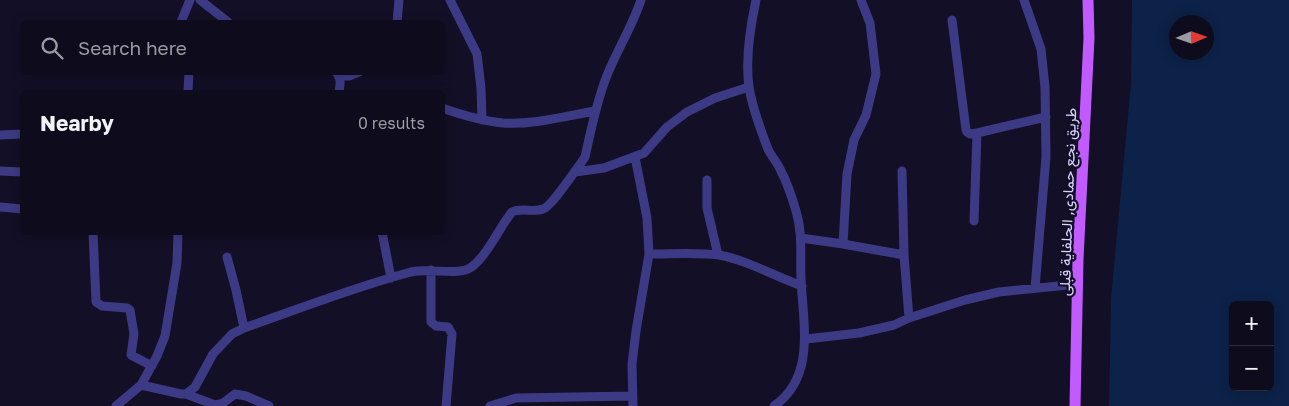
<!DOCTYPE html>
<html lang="en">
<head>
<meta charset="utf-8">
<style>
	body { margin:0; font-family:"Golos Text",Vazirmatn,sans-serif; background:#171425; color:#f1f3f6 }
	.controls { position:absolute; right:15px; bottom:15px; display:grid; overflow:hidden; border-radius:8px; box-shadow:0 2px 12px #0003 }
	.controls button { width:45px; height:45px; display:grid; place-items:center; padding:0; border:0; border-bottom:1px solid #2e2b3b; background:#0e0b1c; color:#f1f3f6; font:25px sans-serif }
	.compass { position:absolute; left:1169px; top:15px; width:45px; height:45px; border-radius:50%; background:#0e0b1c; box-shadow:0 2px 12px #0003; rotate:88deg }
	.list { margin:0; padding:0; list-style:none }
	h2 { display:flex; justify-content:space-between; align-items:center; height:65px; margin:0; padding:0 20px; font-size:21px }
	h2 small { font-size:16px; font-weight:400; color:#9b9ba3 }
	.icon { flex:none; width:28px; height:28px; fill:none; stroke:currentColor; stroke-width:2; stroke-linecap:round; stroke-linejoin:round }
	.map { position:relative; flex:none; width:1289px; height:406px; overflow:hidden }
	.search { position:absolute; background:#0e0b1c; box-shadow:0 2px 12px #0003; left:20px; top:20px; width:425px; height:55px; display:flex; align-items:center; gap:12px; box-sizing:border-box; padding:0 18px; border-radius:8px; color:#9b9ba3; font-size:19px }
	.panel { position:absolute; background:#0e0b1c; box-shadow:0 2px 12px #0003; left:20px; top:90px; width:425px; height:145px; border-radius:8px }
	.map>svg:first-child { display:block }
	.water { fill:#0c2248; fill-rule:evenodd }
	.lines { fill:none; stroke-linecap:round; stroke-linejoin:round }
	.minor { stroke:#3d3a85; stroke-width:9 }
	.major { stroke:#c25bff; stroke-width:11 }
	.labels { text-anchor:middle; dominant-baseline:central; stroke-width:4.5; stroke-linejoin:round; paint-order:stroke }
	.street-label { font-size:15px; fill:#d9d4ff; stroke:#130f26 }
</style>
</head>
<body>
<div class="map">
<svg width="1289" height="406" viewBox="0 0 1289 406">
	<rect width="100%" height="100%" fill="#130f26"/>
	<path class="water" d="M1132 0H1289V406H1109L1111 299 1131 83ZM1176 22H1206V52H1176ZM1233 305H1270V387H1233Z"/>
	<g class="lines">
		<path class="minor" d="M200 0 228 22
			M450 0 477 54 481 88 482 120
			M756 0C750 28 745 59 749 87 752 106 761 131 768 149 771 156 777 162 780 169 787 182 792 197 796 211 803 234 800 256 801 279 803 323 816 377 774 406
			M1024 0 1041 49 1045 87 1046 157 1035 288
			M952 20 966 130 967 132 970 134 977 133
			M181 22 190 0
			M397 22 399 0
			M336 72C342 79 340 85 339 92
			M340 76H349L359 72
			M188 92 189 72
			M442 108C462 115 482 121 503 123 533 125 565 116 595 111
			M0 135 22 134
			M0 171 22 172
			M902 171 904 255
			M575 172 604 168 644 153 667 127 687 112 715 98 749 87
			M707 180V208L718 255
			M0 207 22 209
			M974 221 977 133 1046 117
			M93 232 96 302 102 306 127 308 130 310 134 334 131 355 152 366
			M382 232 391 278
			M801 238 843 244 847 174 854 140 866 115 876 74 870 23 861 0
			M843 244 904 255 909 318
			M649 254C671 254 697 252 719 255 747 260 774 276 802 286
			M227 257 236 290 244 328
			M431 270V322L436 326 448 327 452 334 446 406
			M806 339 859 333 894 325 909 318 965 300 999 292 1078 284
			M141 385 157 356 165 336 177 263 178 232
			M186 394 215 405 223 403 235 394 246 396 269 406
			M116 406 141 385 181 394H186L195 387 213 354 232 334 244 328C299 309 354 287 411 272 428 268 455 275 468 269 484 262 500 226 512 212 522 207 533 213 543 209 551 207 574 172 581 163L585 157C591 130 596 104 606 78 616 52 632 27 641 0
			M490 406 516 398 632 396
			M633 406 632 364 636 331 649 254 647 218 635 157"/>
		<path class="major" d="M1075 406 1078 259 1089 38 1088 0"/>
	</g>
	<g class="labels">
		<g class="street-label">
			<text transform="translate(1067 202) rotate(-88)">طريق نجع حمادى, الحلفاية قبلى</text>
		</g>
	</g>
</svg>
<div class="controls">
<button>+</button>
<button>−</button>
</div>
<svg class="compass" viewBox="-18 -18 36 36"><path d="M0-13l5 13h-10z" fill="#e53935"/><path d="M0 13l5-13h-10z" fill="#9b9ba3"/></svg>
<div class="search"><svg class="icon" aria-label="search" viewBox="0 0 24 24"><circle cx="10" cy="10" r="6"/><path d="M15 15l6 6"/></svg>Search here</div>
<section class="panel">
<h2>Nearby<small>0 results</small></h2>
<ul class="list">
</ul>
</section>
</div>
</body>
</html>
